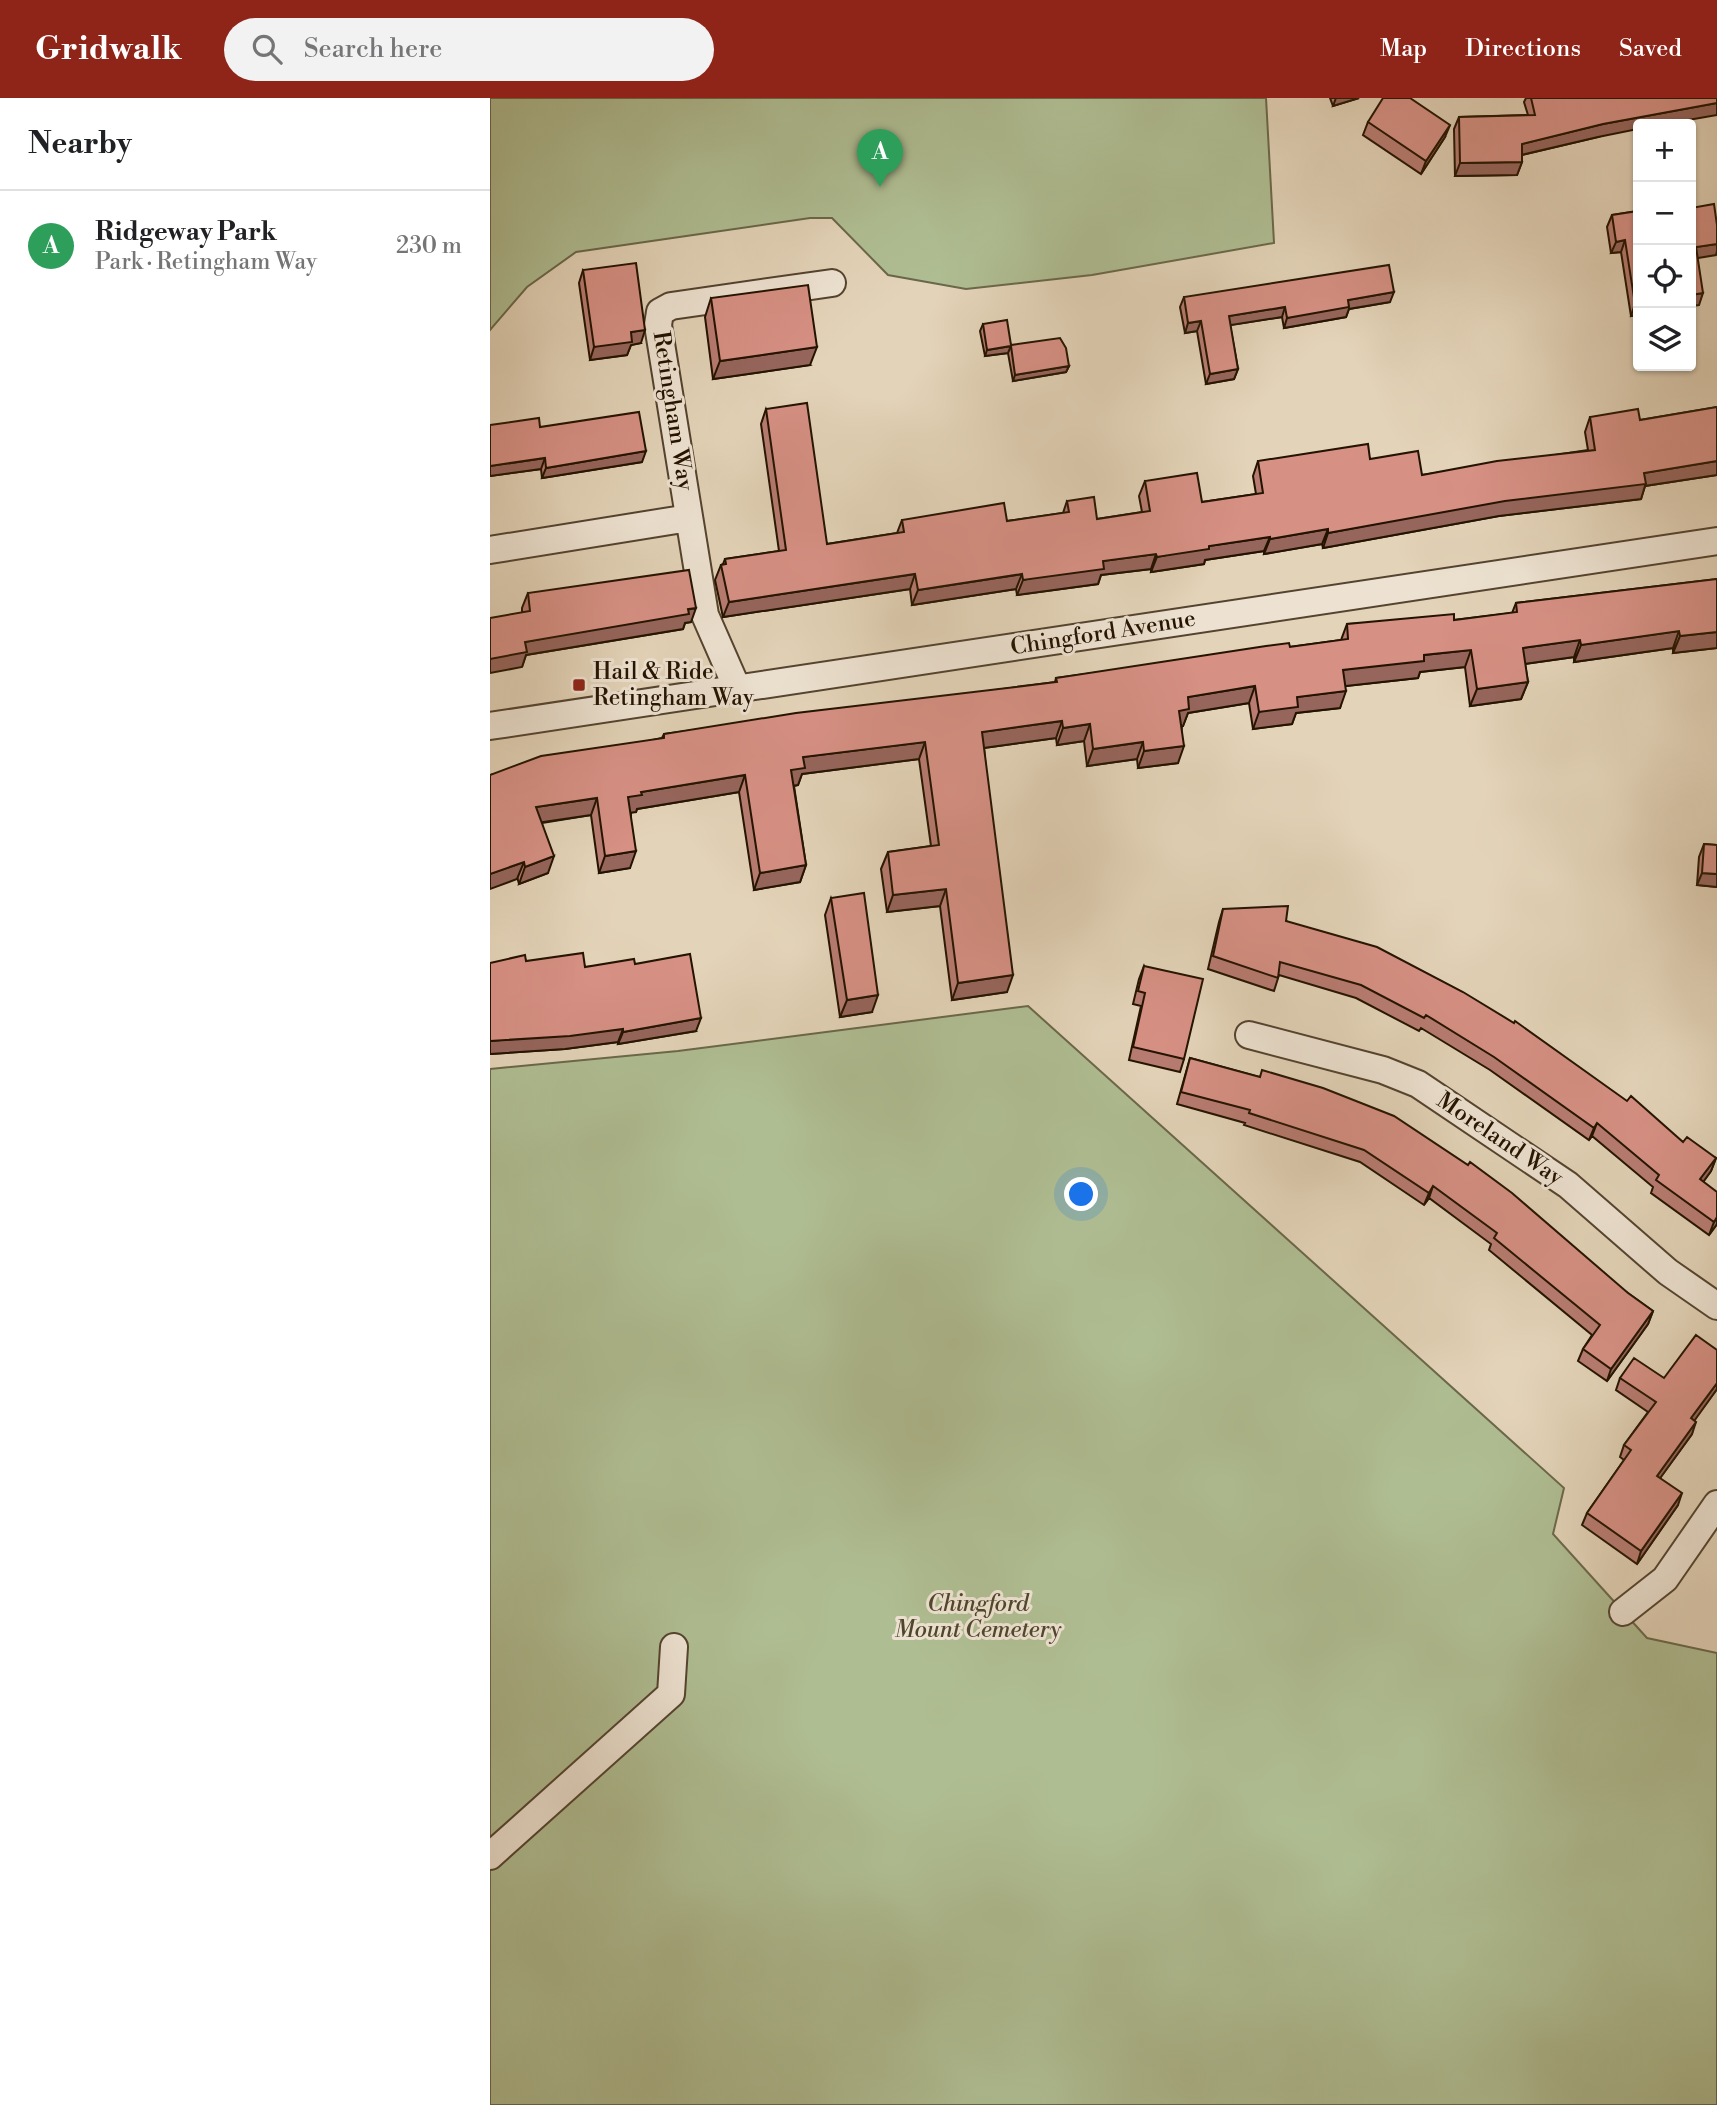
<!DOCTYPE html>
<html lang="en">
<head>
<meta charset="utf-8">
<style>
	body { margin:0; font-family:"Libre Bodoni",serif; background:#f2f2f2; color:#202124 }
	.controls { position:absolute; right:21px; top:21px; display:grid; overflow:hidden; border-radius:7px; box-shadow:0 2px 5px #0004 }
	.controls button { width:63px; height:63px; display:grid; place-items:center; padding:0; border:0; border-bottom:2px solid #e0e0e0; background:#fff; color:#202124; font:35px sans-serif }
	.you { position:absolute; left:592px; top:1097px; width:24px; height:24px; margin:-18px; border:5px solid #fff; border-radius:50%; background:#1a73e8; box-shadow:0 0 0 10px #1a73e833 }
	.badge { display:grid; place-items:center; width:46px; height:46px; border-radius:50%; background:#8f2418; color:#fff; font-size:23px; font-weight:700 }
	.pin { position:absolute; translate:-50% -58px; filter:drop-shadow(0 2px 4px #0008) }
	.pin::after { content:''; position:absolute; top:37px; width:24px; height:21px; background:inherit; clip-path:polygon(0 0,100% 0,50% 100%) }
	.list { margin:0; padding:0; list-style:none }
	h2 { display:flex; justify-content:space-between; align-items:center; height:91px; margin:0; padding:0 28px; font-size:30px }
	h2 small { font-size:23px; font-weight:400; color:#757577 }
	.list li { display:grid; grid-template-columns:46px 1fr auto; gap:21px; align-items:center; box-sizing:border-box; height:112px; padding:0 28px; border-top:2px solid #e0e0e0 }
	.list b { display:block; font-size:26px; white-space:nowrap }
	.list p { margin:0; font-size:23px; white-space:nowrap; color:#757577 }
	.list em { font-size:23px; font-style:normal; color:#757577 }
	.icon { flex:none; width:38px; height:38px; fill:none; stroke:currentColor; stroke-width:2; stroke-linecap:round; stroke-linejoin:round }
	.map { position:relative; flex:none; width:1227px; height:2007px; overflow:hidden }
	header { display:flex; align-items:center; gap:42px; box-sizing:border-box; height:98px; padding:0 35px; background:#8f2418; color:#fff }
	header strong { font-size:33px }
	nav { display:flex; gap:38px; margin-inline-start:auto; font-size:24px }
	.search { width:490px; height:63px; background:#f2f2f2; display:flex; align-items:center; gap:18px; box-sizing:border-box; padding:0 24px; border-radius:38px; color:#757577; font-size:26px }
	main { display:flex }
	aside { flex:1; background:#fff }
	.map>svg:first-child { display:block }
	.green { fill:#afbd92; stroke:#6a684a; stroke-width:2 }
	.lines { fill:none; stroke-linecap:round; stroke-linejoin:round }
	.street-casing { stroke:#54432f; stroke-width:30 }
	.street { stroke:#ede2d1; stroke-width:26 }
	.wall { fill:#b87c72; stroke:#241301; stroke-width:2 }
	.shaded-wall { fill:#96655c; stroke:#241301; stroke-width:2 }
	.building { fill:#d69084; stroke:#241301; stroke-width:2 }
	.poi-dot { fill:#8f2418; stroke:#ede2d1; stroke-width:2.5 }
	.labels { text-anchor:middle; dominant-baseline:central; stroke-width:6; stroke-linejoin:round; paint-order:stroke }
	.street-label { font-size:23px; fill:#241301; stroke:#ede2d1 }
	.poi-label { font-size:23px; fill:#241301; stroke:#ede2d1; text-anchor:start }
	.park-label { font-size:23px; font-style:italic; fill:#4e462c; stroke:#ede2d1 }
</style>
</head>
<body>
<header>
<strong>Gridwalk</strong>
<div class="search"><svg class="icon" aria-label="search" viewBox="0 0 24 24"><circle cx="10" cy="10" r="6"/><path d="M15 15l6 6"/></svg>Search here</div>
<nav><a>Map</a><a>Directions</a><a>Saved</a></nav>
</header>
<main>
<aside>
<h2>Nearby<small></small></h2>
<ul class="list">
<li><span class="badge" style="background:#2e9e5b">A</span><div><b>Ridgeway Park</b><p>Park · Retingham Way</p></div><em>230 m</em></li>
</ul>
</aside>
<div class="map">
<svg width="1227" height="2007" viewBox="0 0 1227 2007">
	<rect width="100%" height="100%" fill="#e3d3b8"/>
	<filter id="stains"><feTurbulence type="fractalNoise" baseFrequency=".00286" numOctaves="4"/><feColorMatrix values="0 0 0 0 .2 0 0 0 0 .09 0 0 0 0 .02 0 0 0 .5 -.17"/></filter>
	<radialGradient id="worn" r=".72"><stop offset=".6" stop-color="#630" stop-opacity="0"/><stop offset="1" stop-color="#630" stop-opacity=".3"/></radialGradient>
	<path class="green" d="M0 0H776L784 145 602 177 476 191 398 177 342 120H320L86 154 37 189 0 232Z
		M538 908 1074 1390 1063 1436 1157 1540 1227 1555V2007H0V971L188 953Z"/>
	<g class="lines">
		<defs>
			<path id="street" d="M0 452 199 420
				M247 590 215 517 168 227 170 214 181 208 342 185
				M0 628 1227 443
				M759 937 893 972 928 986 1078 1087 1178 1174 1227 1208
				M1133 1514 1175 1481 1227 1406
				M0 1758 181 1596 184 1549"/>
		</defs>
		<use href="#street" class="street-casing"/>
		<use href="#street" class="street"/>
	</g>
	<path class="wall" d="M840 0H869L843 8Z
		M1036 0H1227L1108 39 1032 57V64L1027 77 965 78 964 31 969 19 1038 17 1034 4Z
		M878 24 955 39 931 76 873 37Z
		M1148 113V217L1141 218 1131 154 1121 155 1117 129 1122 117Z
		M93 172 151 245 141 247 137 257 100 262 89 185Z
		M694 199 900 204 859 211 856 219 794 230 792 219 740 227 748 271 744 281 716 286 707 233 695 235 690 209Z
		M221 200 320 267 223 281 215 219Z
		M493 226 521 247 579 268 576 274 523 283 518 255 495 258 490 233Z
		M1227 309V377L1155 388 1151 401 1009 418 833 450 832 446 774 456V453L715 462 714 466 661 474V471L611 477 608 486 527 497 526 491 422 507 420 491 233 519 225 482 231 467 233 466 235 461 289 453 271 326 276 311 337 446 407 435 412 422 517 423 573 415 577 403 607 421 652 414 649 398 655 383 712 404 766 396 763 378 768 363 880 361 932 377 1098 352 1095 334 1100 319 1150 322Z
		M0 327 50 329 152 364 52 380 51 371 0 378Z
		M1227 481V550L1183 555V550L1084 564V559L1035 566 1038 584 1031 601 980 608 975 569 930 574 928 580 855 588 850 610 806 615 802 626 763 631 759 605 698 615 693 628H692L688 665 648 670 647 661 597 668 594 643 567 647 566 640 494 650 517 894 462 902 450 808 397 814 391 771 398 754 441 748 429 661 312 676 308 687 304 688 316 767 310 784 264 792 249 694 147 711 146 714H141L140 770 109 775 101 717 52 725 58 775 29 786 0 677 172 640 174 636 565 584 566 580 851 542 857 526 964 522 1022 515 1026 505Z
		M38 495 201 524 195 525 193 531 36 557 32 569V510Z
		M1214 746 1227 747V789L1207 787 1209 759Z
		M341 800 382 914 350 919 335 817Z
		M733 811 796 823 1193 1044 1226 1060 1221 1073 1213 1084 1227 1126 1219 1137 1161 1095 1163 1089 1102 1038 1099 1042 1000 972 931 930 929 933 866 900 789 877 784 893 718 871 729 824Z
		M0 865 95 869 145 866 206 933 128 946V944L75 951 0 956Z
		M654 868 694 961 690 974 639 962 651 908 643 906 649 881Z
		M700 960 769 979 1138 1195 1163 1213 1158 1226 1117 1283 1088 1263 1093 1251 1102 1237 999 1152 1001 1146 939 1100 934 1107 870 1064 754 1027 755 1025 687 1006Z
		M1130 1280H1174L1227 1291 1204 1322 1202 1336 1170 1380 1188 1407 1147 1466 1092 1427 1097 1415 1134 1362 1130 1359 1134 1347 1158 1314 1126 1292Z"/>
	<path class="shaded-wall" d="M846 0H869L843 8Z
		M1227 5V17L1175 26H1148V31L1108 39 1027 58 1032 46 1113 26Z
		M960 27 955 39 931 76 936 63Z
		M1032 64 1027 77 965 78 970 65Z
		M1135 142 1131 154 1121 155 1126 144Z
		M1227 146V153L1226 157 1202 161 1206 149Z
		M904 194 900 204 859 211 856 219 794 230 797 220 858 202Z
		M1213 195 1209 207 1201 208V197Z
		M1145 206H1148V217L1141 218Z
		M795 209 792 219 735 228 739 218Z
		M711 223 707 233 695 235 698 225Z
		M155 232 151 245 141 247 137 257 100 262 104 249 141 234Z
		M521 248 518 255 495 258 497 252Z
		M327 249 320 267 223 281 230 263Z
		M579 268 576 274 523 283 525 277Z
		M748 271 744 281 716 286 720 276Z
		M156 353 152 364 52 380 56 370Z
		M55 360 51 371 0 378V368Z
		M1227 363V377L1155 388 1151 401 1009 418 833 450 838 435 1154 375Z
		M838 431 832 446 774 456 780 441Z
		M780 439 774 453 715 462 714 466 661 474 667 459 719 448Z
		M666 456 661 471 611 477 608 486 527 497 533 482 613 463Z
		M425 476 420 491 233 519 239 504Z
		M532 476 526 491 422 507 428 492Z
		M206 510 201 524 195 525 193 531 36 557 32 569 0 575V561L35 544Z
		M1189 533 1183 550 1084 564 1091 547Z
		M1227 534V550L1183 555 1190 538Z
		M1090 542 1084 559 1027 567 1033 550Z
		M981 552 975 569 930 574 928 580 847 589 853 572 934 557Z
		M1038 584 1031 601 980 608 987 591Z
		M765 588 759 605 698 615 693 628 683 630 689 613 698 599Z
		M856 593 850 610 806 615 802 626 763 631 769 614 807 599Z
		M572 623 566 640 486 651 492 634Z
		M600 626 594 643 567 647 573 630Z
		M435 644 429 661 312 676 308 687 295 689 301 672 313 659Z
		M653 644 647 661 597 668 603 651Z
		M694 648 688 665 648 670 654 653Z
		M255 677 249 694 147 711 146 714 132 716 138 699 151 694Z
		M107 700 101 717 40 726 46 709Z
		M146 753 140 770 109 775 115 758Z
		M64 758 58 775 29 786 35 769Z
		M34 764 27 781 0 791V776Z
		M316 767 310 784 264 792 270 775Z
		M1212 775 1227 776V789L1207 787Z
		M456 791 450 808 397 814 403 797Z
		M523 877 517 894 462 902 468 885Z
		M388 897 382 914 350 919 357 902Z
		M211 920 206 933 128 946 133 934Z
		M133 931 128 944 75 951 0 956V943Z
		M1107 1025 1102 1038 1099 1042 1104 1030Z
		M1226 1060 1221 1073 1206 1094 1210 1081Z
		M943 1088 939 1100 934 1107 939 1095Z
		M1227 1119V1126L1219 1137 1224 1124Z
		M1163 1213 1158 1226 1117 1283 1121 1271Z
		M1227 1285V1291L1197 1333 1201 1320Z
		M1206 1324 1202 1336 1163 1390 1167 1378Z
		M1192 1395 1188 1407 1147 1466 1151 1453Z"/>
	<path class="building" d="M893 0H920L960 27 936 63 878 24Z
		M1041 0H1227V5L1113 26 1032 46V64L970 65 969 19 1045 17Z
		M1224 106 1227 127V146L1206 149 1213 195 1201 197V110Z
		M1148 113V206H1145L1135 142 1126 144 1122 117Z
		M146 165 155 232 141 234 142 244 104 249 93 172Z
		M899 167 904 194 858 202 859 209 797 220 795 209 739 218 748 271 720 276 711 223 698 225 694 199Z
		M318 187 327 249 230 263 221 200Z
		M517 222 521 247 570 240 576 250 579 268 525 277 521 248 497 252 493 226Z
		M317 305 337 446 414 434 412 422 514 405 517 423 579 414 577 403 604 399 607 421 660 413 655 383 707 375 712 404 773 395 768 363 878 346 880 361 928 353 932 377 1007 363 1105 352 1100 319 1148 311 1150 322 1227 309V363L1154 375 1156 386 1015 403 838 435V431L780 441V439L719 448V451L667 459 666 456 613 463 614 471 533 482 532 476 428 492 425 476 239 504 231 467 236 466 235 461 296 452 276 311Z
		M149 314 156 353 56 370 55 360 0 368V327L49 320 50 329Z
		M199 472 206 510 198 511 199 516 35 544 37 554 0 561V520L40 513 38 495Z
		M1227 481V534L1190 538 1189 533 1091 547 1090 542 1033 550 1038 584 987 591 981 552 934 557V563L853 572 856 593 807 599 808 609 769 614 765 588 698 599 699 611 689 613 694 648 654 653 653 644 603 651 600 626 573 630 572 623 492 634 523 877 468 885 456 791 403 797 398 754 449 747 435 644 313 659 315 670 301 672 316 767 270 775 255 677 151 694 152 697 138 699 146 753 115 758 107 700 46 709 64 758 35 769 34 764 0 776V677L51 658 174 640V636L306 615 567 584 566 580 776 548 799 545 800 549 858 541 857 526 964 516V522L1027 514 1026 505Z
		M1214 746 1227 747V776L1212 775Z
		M374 795 388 897 357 902 341 800Z
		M798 808 796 823 887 849 973 894 1024 925 1025 923 1137 1003 1141 998 1193 1044 1197 1039 1226 1060 1210 1081 1227 1094V1119L1224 1124 1166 1082 1169 1077 1107 1025 1104 1030 1004 959 936 917 934 920 871 887 790 864 788 880 723 858 733 811Z
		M93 855 95 869 144 861 145 866 200 856 211 920 133 934V931L80 938 0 943V865L35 857 36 863Z
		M654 868 713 881 694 961 643 949 655 895 648 893Z
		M700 960 770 979 772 972 833 990 904 1018 978 1067 980 1064 1022 1095 1138 1195 1163 1213 1121 1271 1093 1251 1110 1227 1004 1140 1007 1135 943 1088 939 1095 874 1052 759 1015 760 1012 691 994Z
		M1206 1237 1227 1252V1285L1201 1320 1206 1324 1167 1378 1192 1395 1151 1453 1097 1415 1141 1352 1134 1347 1166 1304 1130 1280 1144 1260 1174 1280Z"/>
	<rect class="poi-dot" x="82" y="580" width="14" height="14" rx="3.5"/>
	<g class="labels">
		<g class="street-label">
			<text transform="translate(183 313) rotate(81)">Retingham Way</text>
			<text transform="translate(613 535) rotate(-9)">Chingford Avenue</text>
			<text transform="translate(1010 1041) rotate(34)">Moreland Way</text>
		</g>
		<g class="poi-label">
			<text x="103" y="574">Hail &amp; Ride<tspan x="103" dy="26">Retingham Way</tspan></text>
		</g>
		<g class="park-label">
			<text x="488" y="1506">Chingford<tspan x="488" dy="26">Mount Cemetery</tspan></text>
		</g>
	</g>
	<rect width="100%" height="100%" filter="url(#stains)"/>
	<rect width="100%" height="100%" fill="url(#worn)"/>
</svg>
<div class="controls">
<button>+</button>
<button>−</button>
<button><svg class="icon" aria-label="locate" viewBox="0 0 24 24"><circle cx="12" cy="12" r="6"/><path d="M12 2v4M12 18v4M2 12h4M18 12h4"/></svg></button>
<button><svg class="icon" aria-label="layers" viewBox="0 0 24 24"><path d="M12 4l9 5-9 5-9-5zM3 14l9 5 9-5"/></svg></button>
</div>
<div class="you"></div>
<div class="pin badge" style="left:390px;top:89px;background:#2e9e5b">A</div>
</div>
</main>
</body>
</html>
